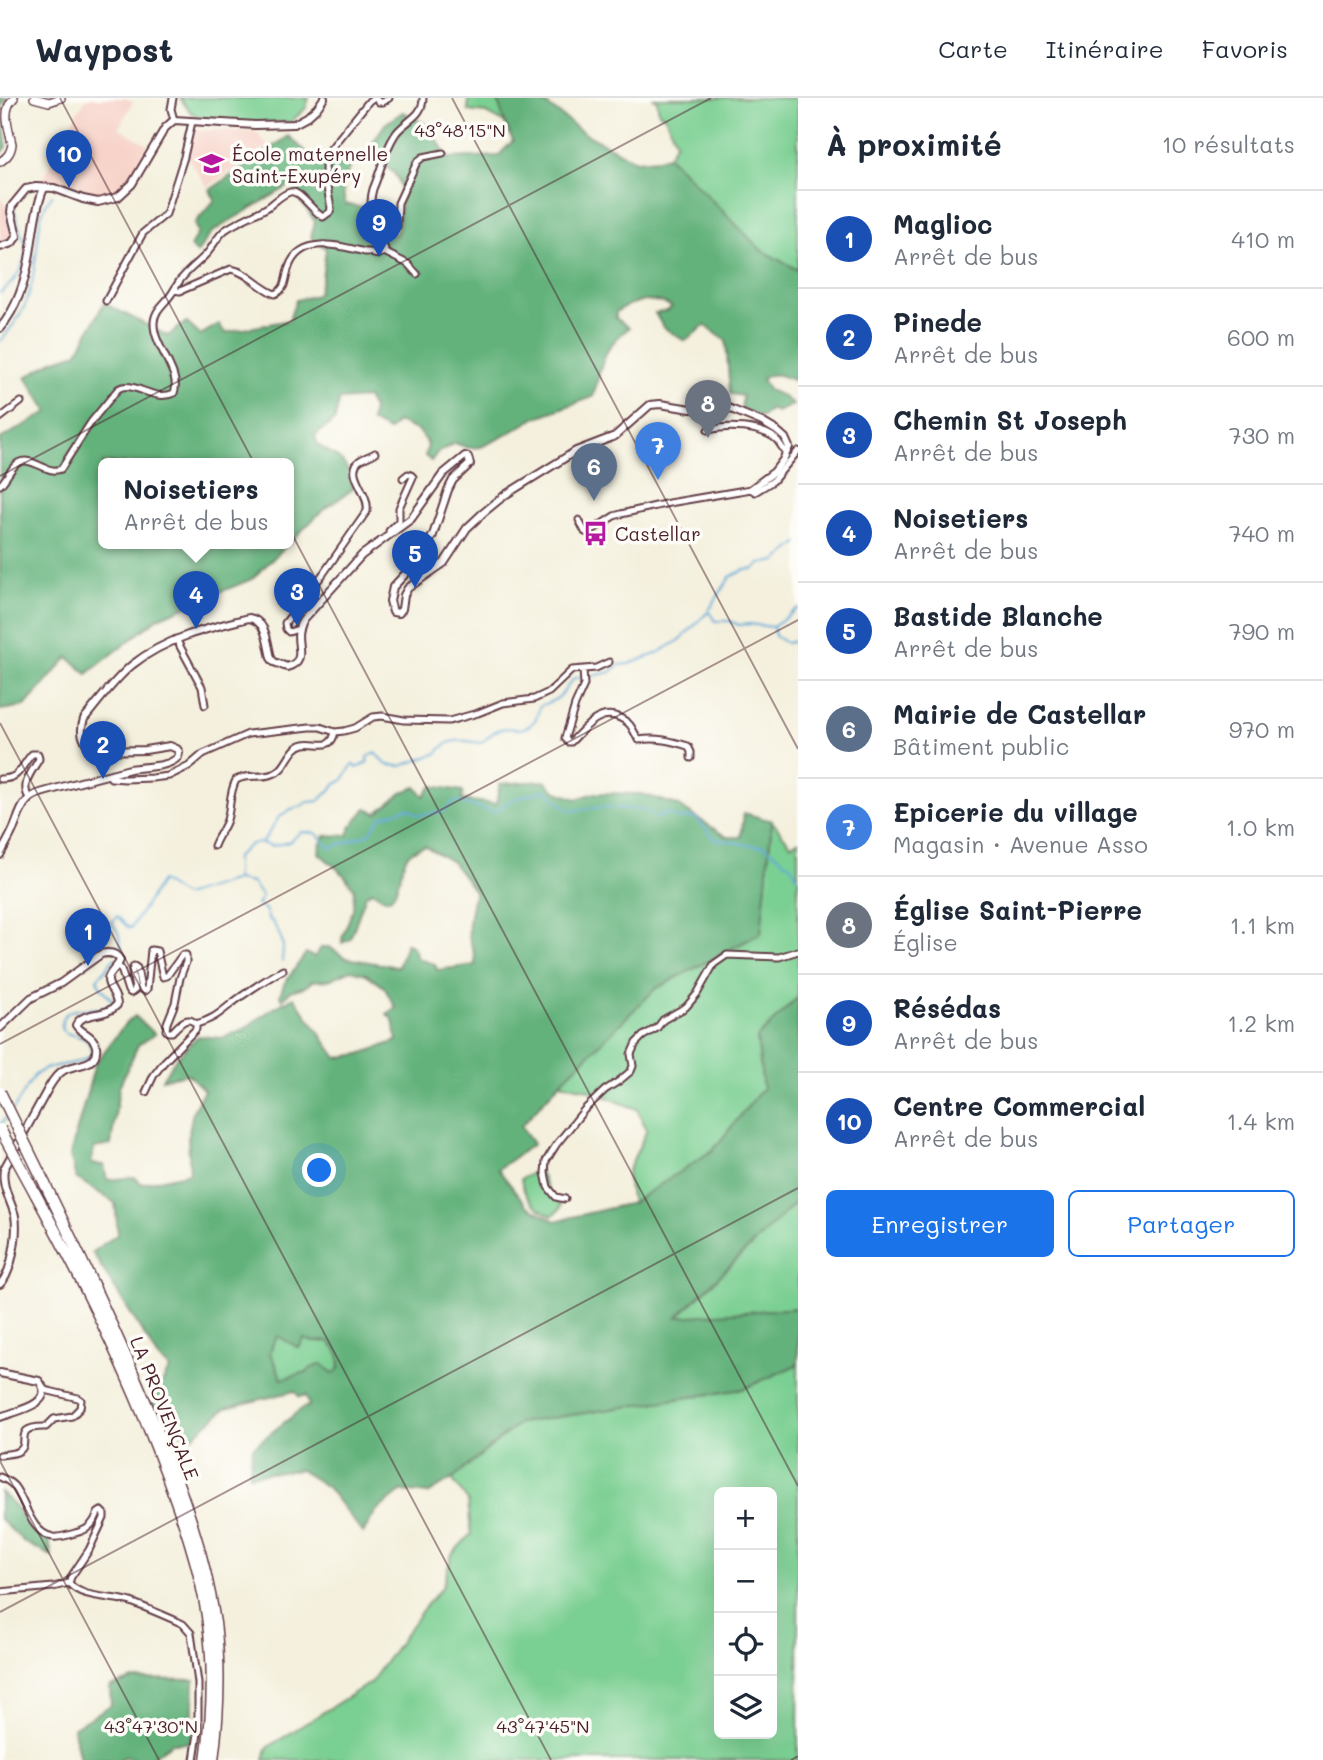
<!DOCTYPE html>
<html lang="fr">
<head>
<meta charset="utf-8">
<style>
	body { margin:0; font-family:Mali,sans-serif; background:#f6f6f7; color:#1f2937 }
	.controls { position:absolute; right:21px; bottom:21px; display:grid; overflow:hidden; border-radius:10px; box-shadow:0 7px 28px #0002 }
	.controls button { width:63px; height:63px; display:grid; place-items:center; padding:0; border:0; border-bottom:2px solid #e0e1e3; background:#fff; color:#1f2937; font:35px sans-serif }
	.you { position:absolute; left:320px; top:1073px; width:24px; height:24px; margin:-18px; border:5px solid #fff; border-radius:50%; background:#1a73e8; box-shadow:0 0 0 10px #1a73e833 }
	.badge { display:grid; place-items:center; width:46px; height:46px; border-radius:50%; background:#1a73e8; color:#fff; font-size:23px; font-weight:700 }
	.pin { position:absolute; translate:-50% -58px; filter:drop-shadow(0 2px 4px #0008) }
	.pin::after { content:''; position:absolute; top:37px; width:24px; height:21px; background:inherit; clip-path:polygon(0 0,100% 0,50% 100%) }
	.popup { position:absolute; left:98px; top:360px; width:196px; height:91px; box-sizing:border-box; display:grid; place-content:center; border-radius:10px; background:#fff; filter:drop-shadow(0 2px 5px #0005); font-size:23px; white-space:nowrap; color:#747a83 }
	.popup b { font-size:26px; color:#1f2937 }
	.popup::after { content:''; position:absolute; left:50%; top:100%; margin-left:-14px; border:14px solid transparent; border-top-color:#fff }
	.list { margin:0; padding:0; list-style:none }
	h2 { display:flex; justify-content:space-between; align-items:center; height:91px; margin:0; padding:0 28px; font-size:30px }
	h2 small { font-size:23px; font-weight:400; color:#747a83 }
	.list li { display:grid; grid-template-columns:46px 1fr auto; gap:21px; align-items:center; box-sizing:border-box; height:98px; padding:0 28px; border-top:2px solid #e0e1e3 }
	.list b { display:block; font-size:26px; white-space:nowrap }
	.list p { margin:0; font-size:23px; white-space:nowrap; color:#747a83 }
	.list em { font-size:23px; font-style:normal; color:#747a83 }
	.actions { display:flex; gap:14px; padding:21px 28px }
	.actions a { flex:1; padding:16px 0; border:2px solid #1a73e8; border-radius:10px; text-align:center; font-size:24px; color:#1a73e8 }
	.actions .main { background:#1a73e8; color:#fff }
	.icon { flex:none; width:38px; height:38px; fill:none; stroke:currentColor; stroke-width:2; stroke-linecap:round; stroke-linejoin:round }
	.map { position:relative; flex:none; width:798px; height:1662px; overflow:hidden }
	header { display:flex; align-items:center; gap:42px; box-sizing:border-box; height:98px; padding:0 35px; background:#fff; border-bottom:2px solid #e0e1e3 }
	header strong { font-size:33px }
	nav { display:flex; gap:38px; margin-inline-start:auto; font-size:24px }
	main { display:flex }
	aside { flex:1; background:#fff }
	.map>svg:first-child { display:block }
	.built { fill:#f7d1c7 }
	.green { fill:#7acf92; stroke:#62775e; stroke-width:2; fill-rule:evenodd }
	.forest { fill:#63b27c; stroke:#566854; stroke-width:2; fill-rule:evenodd }
	.lines { fill:none; stroke-linecap:round; stroke-linejoin:round }
	.stream { stroke:#5ea8d6; stroke-width:2 }
	.minor-casing { stroke:#643e46; stroke-width:9 }
	.tertiary-casing { stroke:#643e46; stroke-width:10 }
	.secondary-casing { stroke:#643e46; stroke-width:10 }
	.motorway-casing { stroke:#643e46; stroke-width:13 }
	.minor { stroke:#fff; stroke-width:5 }
	.tertiary { stroke:#fff; stroke-width:6 }
	.secondary { stroke:#fff; stroke-width:7 }
	.motorway { stroke:#fff; stroke-width:10 }
	.motorway-bridge-casing { stroke:#643e46; stroke-width:13; stroke-linecap:butt }
	.motorway-bridge { stroke:#fff; stroke-width:10 }
	.ticks { fill:none; stroke:#4a1f2b; stroke-width:2; stroke-opacity:0.45 }
	.labels { text-anchor:middle; dominant-baseline:central; stroke-width:7; stroke-linejoin:round; paint-order:stroke }
	.poi-label { font-size:19px; fill:#4a1f2b; stroke:#fdfcf7; text-anchor:start }
	.street-label { font-size:19px; fill:#4a1f2b; stroke:#fdfcf7 }
	.ticks-label { font-size:18px; text-anchor:middle; fill:#4a1f2b; stroke:#fdfcf7; stroke-width:7; stroke-linejoin:round; paint-order:stroke }
</style>
</head>
<body>
<header>
<strong>Waypost</strong>
<nav><a>Carte</a><a>Itinéraire</a><a>Favoris</a></nav>
</header>
<main>
<div class="map">
<svg width="798" height="1662" viewBox="0 0 798 1662">
	<rect width="100%" height="100%" fill="#fdfcf7"/>
	<filter id="ink" filterUnits="userSpaceOnUse"><feTurbulence type="fractalNoise" baseFrequency=".0143" numOctaves="2"/><feDisplacementMap in="SourceGraphic" scale="14" xChannelSelector="R" yChannelSelector="G"/><feConvolveMatrix kernelMatrix="1 2 1 2 8 2 1 2 1" color-interpolation-filters="sRGB"/></filter>
	<filter id="wash" filterUnits="userSpaceOnUse"><feTurbulence type="fractalNoise" baseFrequency=".00686" numOctaves="4" result="noise"/><feDisplacementMap in="SourceGraphic" scale="28" xChannelSelector="R" yChannelSelector="G"/><feGaussianBlur stdDeviation="1.57" result="paint"/><feColorMatrix in="noise" values="0 0 0 0 0 0 0 0 0 0 0 0 0 0 0 0 0 1.4 0 .05"/><feComposite in="paint" operator="in"/></filter>
	<g filter="url(#wash)">
		<rect width="100%" height="100%" fill="#f4f0dd"/>
		<path class="built" d="M87 0H125L133 4 119 30 148 47 125 87 107 100 93 99 81 96 57 85 42 82 77 14Z
			M193 32 255 33 268 48 207 89 188 60Z
			M0 96 11 123 14 140 0 145Z"/>
		<path class="green" d="M180 0H309L306 10 291 24C269 24 213 26 195 17 188 13 185 7 180 0Z
			M468 0H497L505 25 486 15 468 13Z
			M652 0H798V172L762 153 668 58 676 44 665 18 659 15 657 2Z
			M772 723 791 747 798 743V899L757 940 763 990 713 1052 632 1105 627 1075 647 1032 637 1011 586 991 560 985 655 891 761 835Z
			M539 1071 550 1098 561 1106 560 1111 552 1118C536 1110 523 1100 521 1081Z
			M798 1102V1210L677 1220Z
			M278 1238 299 1250 303 1240 313 1244 329 1243 339 1256 340 1269 334 1277 307 1274 282 1281 270 1255 273 1245Z
			M798 1266V1662H264L267 1650 371 1584 423 1511 443 1488 452 1456 471 1436 468 1403 452 1381 519 1325 743 1291ZM719 1394H772V1636H719Z"/>
		<path class="forest" d="M0 0H7L1 10 7 49 0 57Z
			M497 0H538L584 35 636 63 658 61 668 58 762 153 798 172V283C782 280 778 271 762 281L768 292 783 298 793 307 777 314 770 311 762 319 741 311 743 298 730 296 726 243 705 227 685 243 663 229 655 215 667 213 672 209C655 198 632 203 616 214V220L629 230C601 250 602 268 593 299L537 319 500 340 481 349 468 350 455 345 438 354 431 363 425 358 428 347 419 333 397 324 389 333 371 324 373 311 367 300 339 302 335 322 315 338 318 347C339 360 350 364 353 391L324 411 252 481 158 520 87 576 68 559 25 608 0 612V341L48 314 26 279 53 263 77 255 104 205 168 238 186 224 200 237 219 226 225 235 289 222 296 202 317 197 322 181 326 151 311 139 315 124 291 87 231 122 211 135 197 155 190 149 198 134 194 126 215 102 210 92 289 38 311 59 351 69 342 86 345 106 366 110 373 136H396C399 117 409 84 389 71 381 66 370 64 362 61L385 26 403 14 429 28 448 60 498 58 513 43 505 25ZM103 365H289V445H103Z
			M545 683 555 693 576 701 595 695 642 696 677 707 727 739H741L744 715 772 723 761 835 655 891 560 985 521 1028 533 1046 498 1071 527 1108 555 1123 632 1105 713 1052 763 990 757 940 798 899V1102L677 1219 798 1210V1266L743 1291 519 1325 452 1381 428 1396 402 1393 376 1413 363 1435 327 1389 300 1372 249 1377 253 1349 303 1310 309 1308 306 1297 299 1299 295 1293 226 1310 192 1339C167 1331 163 1328 152 1304L170 1270 160 1262 92 1154 118 1136 115 1105 76 1080 70 1057 95 966 125 926 135 918 155 936 138 947 119 989 111 1047 94 1050 91 1066 104 1067 107 1082 135 1079 141 1086 190 1075 188 1039 193 1013 204 992 188 976 162 981 176 960 198 938 222 940 244 931 272 911 294 899 337 960 360 956 397 943 393 922 387 916 396 910 384 889 366 876 351 872 329 882 312 883 307 888 291 893 282 901 280 898 284 886 306 855 314 859 322 849H329L346 860 398 869 406 845 413 849 418 861 435 866 437 872 475 867C476 853 472 852 469 839 467 827 472 805 475 793L452 764 425 748C418 750 409 753 406 760 401 769 398 800 387 801 382 801 376 795 372 793L366 797 350 841 342 845V840L353 811 354 791 343 776 319 755 320 747 325 738 348 737 351 729 366 710 377 715 403 694 416 689 424 698 432 688 463 693 462 702 496 706 500 686ZM278 1238 299 1250 304 1241 313 1244 329 1243 339 1256 340 1269 334 1276 322 1266 311 1270 307 1274 282 1281 270 1255 273 1245Z
			M0 1394 8 1401 34 1430 49 1443 52 1458 25 1445 0 1421Z
			M133 1581 194 1582 192 1645H172L148 1662H137L125 1659 119 1662H80L73 1630 111 1607 110 1589Z"/>
		<g class="lines">
			<path class="stream" d="M0 195C16 184 31 160 25 140L22 139 14 112
				M0 243C9 233 17 223 23 211 36 187 36 146 41 118L46 106 52 97
				M709 514 715 523H729L739 527 748 526 773 529 798 510
				M773 529 775 538 786 545 798 543
				M587 579 611 574 619 567 629 566 656 556 680 542 708 514 730 479 744 472 754 471 760 466 776 463 798 445
				M262 745 279 719 291 711 299 709 308 704 319 703 336 686 342 683 353 666 357 670 368 664V659L375 655 387 667 401 668 438 655C448 638 464 643 481 645 487 640 492 634 500 631 506 629 511 631 517 631 531 630 538 622 539 609 546 604 554 604 560 598 566 592 568 585 575 580H581
				M236 782V759L251 746 261 745 272 748 289 744 301 734 316 735 330 750 369 736 381 719 408 710 419 717 443 714 455 703 494 714 513 701 546 692 570 713 605 709 647 712 657 720 668 715 676 720H696L715 741 755 748H765L791 768 798 779
				M119 855 122 851 118 834 112 824 117 818 127 828 131 830 161 783 184 798 236 782 252 785 262 799 257 807C265 810 267 812 268 821L272 823C276 830 284 842 283 850 283 855 282 859 282 863
				M13 1012 34 978C51 963 76 970 91 957 94 929 58 945 62 924 65 904 96 916 111 907L112 903C108 894 99 891 97 881L115 860
				M0 1027 7 1019"/>
		</g>
	</g>
	<g filter="url(#ink)">
		<g class="lines">
			<defs>
				<path id="minor" d="M173 0 171 11 174 22
					M375 0 379 4H383L389 0
					M381 137C371 127 369 104 373 91 381 73 385 50 397 34 407 22 423 18 423 0
					M381 137 388 136 397 128 398 105 417 64 423 59 443 55
					M384 154 408 166 417 176
					M174 192 180 193 231 171C248 174 259 190 275 196 286 191 285 182 288 172 298 136 339 147 365 154H370C375 158 378 157 384 154L385 151 380 142
					M106 203 143 135 166 116 184 59 192 24
					M0 320 21 304
					M708 332C727 327 760 328 776 341 780 345 782 350 786 355
					M0 387C7 381 10 370 18 365 32 357 46 377 61 371L91 324 118 291C133 281 153 305 174 295 182 275 153 248 154 225 154 213 164 206 170 198 175 192 177 185 182 180 190 170 201 163 209 153 214 146 218 138 225 132 238 123 254 117 268 109 275 104 282 96 290 94 299 91 313 114 323 119L330 114 331 110C328 93 322 73 327 55L369 3 373 0
					M579 422 585 434 588 435 614 418 621 416 669 405 751 391 755 394 773 383 798 353
					M389 437V433L399 423V410L413 379 411 377 408 376 403 380
					M298 531 289 534 286 531 285 525 323 476 367 413C370 394 345 376 359 363 363 360 370 358 375 355
					M176 541 202 589 205 607
					M583 572 584 587 575 607 565 640 568 644H571C583 632 597 613 615 618 621 620 626 622 630 627 634 632 635 637 639 642 657 639 671 643 688 648L691 654V660
					M109 677 111 680 125 681 152 680 169 678 189 668 203 656 248 636 310 629H320L335 634 344 633 355 630 373 619 382 618 404 622 449 623 478 615 503 605 534 601 549 594 572 572 596 570 609 564
					M0 681C21 681 20 669 32 656H38L39 661C32 674 20 686 29 700
					M214 748C217 739 224 731 227 722 231 708 229 695 236 682 248 675 260 681 273 676 288 671 289 649 304 646 317 643 331 654 335 634
					M118 868 121 871 128 893 131 895 135 892 132 872 134 868 137 870 141 891 145 893 147 891 151 852 157 853 163 879 167 878 182 857H186V864L180 880 175 905 167 925 166 932 168 934H172C179 927 187 916 196 926V931L164 964 154 977 146 994
					M196 926C218 920 222 912 239 900 253 890 268 880 283 872
					M565 1101 556 1099 548 1089 545 1075 546 1063 556 1047 584 1012 605 992 619 983 631 973 633 968 631 956 636 945 643 938 657 930 663 922 686 909 697 896 714 866 727 857 779 859 798 853
					M0 1357C5 1356 12 1356 17 1354 34 1347 9 1328 46 1329L54 1321 72 1318 80 1310 81 1302 78 1300 45 1292
					M0 1379C5 1381 10 1384 14 1388 26 1403 30 1435 53 1439 60 1440 68 1437 75 1435 88 1432 93 1427 98 1415L101 1413 104 1416V1420L89 1452 71 1479 69 1485
					M69 1485C81 1501 113 1498 131 1504 149 1511 166 1518 183 1526L191 1535 198 1585V1635L194 1662
					M0 1494 53 1489 69 1485"/>
				<path id="tertiary" d="M0 149 12 145 17 138 11 114 12 108 26 91 36 89 54 90 83 101 98 104 118 99 132 86 165 30 174 22 255 27 294 26 307 19 317 10 324 0
					M0 230C19 208 27 178 31 149 34 129 36 109 44 90
					M0 757C4 749 9 741 13 732 20 717 21 703 37 696 68 687 99 679 130 671 145 668 168 670 178 659L179 654 177 651 170 648 145 652 97 653C83 647 79 635 84 621 99 603 114 582 132 567 166 540 208 530 249 520 267 523 267 544 271 560L274 564 287 569C312 561 289 543 303 522L362 457 411 421 443 376 465 358 468 359 470 366 453 382 448 392 433 437 421 459 393 489 390 503 393 514 399 515 402 511 404 497 408 490 444 465 467 430 483 415 505 397 576 353 615 338 650 307 660 306 691 311 726 309 762 324 777 333 785 340 789 349 783 362 774 374 751 391
					M0 930 31 900 61 885 101 856C109 854 116 855 120 862 118 869 109 874 108 881 107 889 117 896 117 907 105 920 84 912 76 927 80 934 88 935 93 942 95 944 97 949 96 953 96 968 75 966 64 972 57 976 53 982 49 989L4 1071C1 1089 11 1102 15 1118 18 1134 12 1176 0 1186
					M0 1275 39 1283C57 1306 16 1313 0 1319"/>
				<path id="secondary" d="M34 0 49 4 61 0
					M0 64C7 59 11 55 12 46 9 31 1 12 14 0"/>
				<path id="motorway" d="M45 1086C83 1164 120 1242 153 1322 180 1387 205 1454 215 1525 221 1571 219 1616 213 1662
					M35 1095C85 1186 130 1278 166 1375 183 1422 200 1469 207 1518 214 1566 213 1614 206 1662"/>
			</defs>
			<use href="#minor" class="minor-casing"/>
			<use href="#tertiary" class="tertiary-casing"/>
			<use href="#secondary" class="secondary-casing"/>
			<use href="#motorway" class="motorway-casing"/>
			<use href="#minor" class="minor"/>
			<use href="#tertiary" class="tertiary"/>
			<use href="#secondary" class="secondary"/>
			<use href="#motorway" class="motorway"/>
			<defs>
				<path id="motorway-bridge" d="M0 994 45 1086
					M0 1031 35 1095"/>
			</defs>
			<use href="#motorway-bridge" class="motorway-bridge-casing"/>
			<use href="#motorway-bridge" class="motorway-bridge"/>
		</g>
	</g>
	<path class="ticks" d="M60 0 798 1388M452 0 798 651M0 378 711 0M0 625 551 1662M0 946 798 522M0 1363 159 1662M0 1514 798 1090M791 1662 798 1658"/>
	<defs>
		<symbol id="school-bare" viewBox="-9 -9 18 18"><path d="M0-5L7-2L0 1L-7-2ZM-4 1L0 2.5L4 1V4Q0 6-4 4Z" fill="#b5179e" stroke="#fdfcf7" stroke-width="2.5" paint-order="stroke"/></symbol>
		<symbol id="bus-bare" viewBox="-9 -9 18 18"><path d="M-5-6H5V4H4V6H2V4H-2V6H-4V4H-5ZM-3.5-4V0h7V-4ZM-3.5 1.2v1.5H-2V1.2ZM2 1.2v1.5H3.5V1.2Z" fill="#b5179e" stroke="#fdfcf7" stroke-width="2.5" paint-order="stroke"/></symbol>
	</defs>
	<g fill-rule="evenodd">
		<use href="#school-bare" x="194" y="48" width="35" height="35"/>
		<use href="#bus-bare" x="578" y="418" width="35" height="35"/>
	</g>
	<g class="labels">
		<g class="poi-label">
			<text x="232" y="55">École maternelle<tspan x="232" dy="22">Saint-Exupéry</tspan></text>
			<text x="615" y="435">Castellar</text>
		</g>
		<g class="street-label">
			<text transform="translate(165 1310) rotate(68)">LA PROVENÇALE</text>
		</g>
	</g>
	<g class="ticks-label">
		<text x="460" y="39">43°48'15"N</text>
		<text x="151" y="1635">43°47'30"N</text>
		<text x="543" y="1635">43°47'45"N</text>
	</g>
</svg>
<div class="controls">
<button>+</button>
<button>−</button>
<button><svg class="icon" aria-label="locate" viewBox="0 0 24 24"><circle cx="12" cy="12" r="6"/><path d="M12 2v4M12 18v4M2 12h4M18 12h4"/></svg></button>
<button><svg class="icon" aria-label="layers" viewBox="0 0 24 24"><path d="M12 4l9 5-9 5-9-5zM3 14l9 5 9-5"/></svg></button>
</div>
<div class="you"></div>
<div class="pin badge" style="left:88px;top:868px;background:#1a4fb4">1</div>
<div class="pin badge" style="left:103px;top:681px;background:#1a4fb4">2</div>
<div class="pin badge" style="left:297px;top:528px;background:#1a4fb4">3</div>
<div class="pin badge" style="left:196px;top:531px;background:#1a4fb4">4</div>
<div class="popup"><b>Noisetiers</b>Arrêt de bus</div>
<div class="pin badge" style="left:415px;top:490px;background:#1a4fb4">5</div>
<div class="pin badge" style="left:594px;top:403px;background:#5c6f8a">6</div>
<div class="pin badge" style="left:658px;top:382px;background:#3f7fe0">7</div>
<div class="pin badge" style="left:708px;top:340px;background:#6b7280">8</div>
<div class="pin badge" style="left:379px;top:159px;background:#1a4fb4">9</div>
<div class="pin badge" style="left:69px;top:90px;background:#1a4fb4">10</div>
</div>
<aside>
<h2>À proximité<small>10 résultats</small></h2>
<ul class="list">
<li><span class="badge" style="background:#1a4fb4">1</span><div><b>Maglioc</b><p>Arrêt de bus</p></div><em>410 m</em></li>
<li><span class="badge" style="background:#1a4fb4">2</span><div><b>Pinede</b><p>Arrêt de bus</p></div><em>600 m</em></li>
<li><span class="badge" style="background:#1a4fb4">3</span><div><b>Chemin St Joseph</b><p>Arrêt de bus</p></div><em>730 m</em></li>
<li><span class="badge" style="background:#1a4fb4">4</span><div><b>Noisetiers</b><p>Arrêt de bus</p></div><em>740 m</em></li>
<li><span class="badge" style="background:#1a4fb4">5</span><div><b>Bastide Blanche</b><p>Arrêt de bus</p></div><em>790 m</em></li>
<li><span class="badge" style="background:#5c6f8a">6</span><div><b>Mairie de Castellar</b><p>Bâtiment public</p></div><em>970 m</em></li>
<li><span class="badge" style="background:#3f7fe0">7</span><div><b>Epicerie du village</b><p>Magasin · Avenue Asso</p></div><em>1.0 km</em></li>
<li><span class="badge" style="background:#6b7280">8</span><div><b>Église Saint-Pierre</b><p>Église</p></div><em>1.1 km</em></li>
<li><span class="badge" style="background:#1a4fb4">9</span><div><b>Résédas</b><p>Arrêt de bus</p></div><em>1.2 km</em></li>
<li><span class="badge" style="background:#1a4fb4">10</span><div><b>Centre Commercial</b><p>Arrêt de bus</p></div><em>1.4 km</em></li>
</ul>
<div class="actions"><a class="main">Enregistrer</a><a>Partager</a></div>
</aside>
</main>
</body>
</html>
